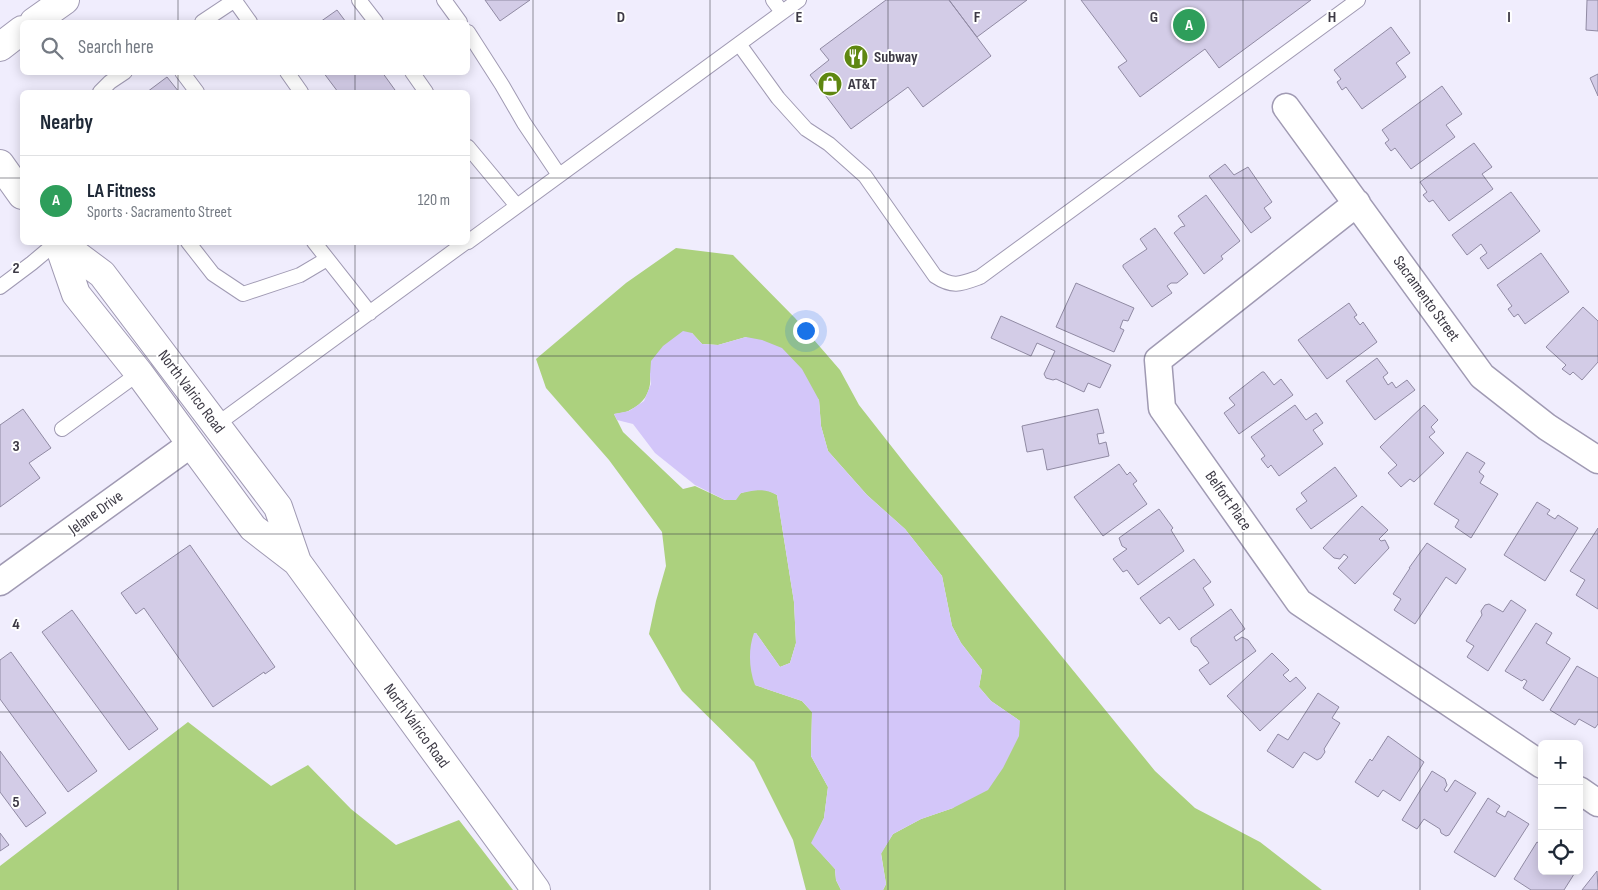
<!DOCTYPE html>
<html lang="en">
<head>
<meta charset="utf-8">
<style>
	body { margin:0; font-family:"Sofia Sans Condensed",sans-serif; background:#f2f2f3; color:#1f2937 }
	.controls { position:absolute; right:15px; bottom:15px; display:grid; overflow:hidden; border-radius:8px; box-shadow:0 2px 12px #0003 }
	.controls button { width:45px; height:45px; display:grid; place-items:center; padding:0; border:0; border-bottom:1px solid #e0e1e3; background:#fff; color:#1f2937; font:25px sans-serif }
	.you { position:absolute; left:805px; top:330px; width:18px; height:18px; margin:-12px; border:4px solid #fff; border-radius:50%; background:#1a73e8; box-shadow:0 0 0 8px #1a73e833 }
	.badge { display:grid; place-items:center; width:32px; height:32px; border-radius:50%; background:#0f766e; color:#fff; font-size:16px; font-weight:700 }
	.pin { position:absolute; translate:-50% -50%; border:2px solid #fff; box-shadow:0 1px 5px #0006 }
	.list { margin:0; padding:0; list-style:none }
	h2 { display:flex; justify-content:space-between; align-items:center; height:65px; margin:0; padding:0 20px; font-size:21px }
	h2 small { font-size:16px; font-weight:400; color:#747a83 }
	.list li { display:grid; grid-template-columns:32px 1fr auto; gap:15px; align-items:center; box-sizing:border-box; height:90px; padding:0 20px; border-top:1px solid #e0e1e3 }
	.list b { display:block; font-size:19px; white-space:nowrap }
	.list p { margin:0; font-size:16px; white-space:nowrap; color:#747a83 }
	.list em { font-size:16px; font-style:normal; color:#747a83 }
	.icon { flex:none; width:28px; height:28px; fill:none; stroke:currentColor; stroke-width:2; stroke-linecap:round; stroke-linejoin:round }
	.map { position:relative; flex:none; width:1598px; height:890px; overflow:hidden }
	.search { position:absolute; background:#fff; box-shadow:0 2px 12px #0003; left:20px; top:20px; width:450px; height:55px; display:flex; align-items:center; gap:12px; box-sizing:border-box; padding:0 18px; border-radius:8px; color:#747a83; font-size:19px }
	.panel { position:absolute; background:#fff; box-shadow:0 2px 12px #0003; left:20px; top:90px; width:450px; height:155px; border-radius:8px }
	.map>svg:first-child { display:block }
	.green { fill:#acd17e }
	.water { fill:#d3c6f9 }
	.building { fill:#d3cce7; stroke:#908aa3 }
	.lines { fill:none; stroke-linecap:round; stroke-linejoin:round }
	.lane-casing { stroke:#a09ab3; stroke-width:16 }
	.street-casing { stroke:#a09ab3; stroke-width:29 }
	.secondary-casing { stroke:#a09ab3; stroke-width:30 }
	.highway-casing { stroke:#a09ab3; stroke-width:30 }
	.lane { stroke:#fff; stroke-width:14 }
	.street { stroke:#fff; stroke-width:26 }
	.secondary { stroke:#fff; stroke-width:28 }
	.highway { stroke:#fff; stroke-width:28 }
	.grid { fill:none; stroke:#3d3a45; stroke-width:1; stroke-opacity:0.55 }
	.labels { text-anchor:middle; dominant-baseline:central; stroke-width:4; stroke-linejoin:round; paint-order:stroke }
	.poi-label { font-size:16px; font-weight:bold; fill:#3d3a45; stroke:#fff; text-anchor:start }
	.street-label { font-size:16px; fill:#3d3a45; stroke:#fff }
	.grid-label { font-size:16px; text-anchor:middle; font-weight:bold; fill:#3d3a45; stroke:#fff; stroke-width:4; stroke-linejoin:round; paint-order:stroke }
</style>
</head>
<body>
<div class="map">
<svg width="1598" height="890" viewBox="0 0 1598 890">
	<rect width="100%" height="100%" fill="#f0edfd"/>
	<path class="green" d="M676 248 733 255 795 318 840 370 859 405 910 470 1155 771 1195 808 1260 842 1322 890H883L886 884 881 853 893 834 921 819 953 808 1020 721 991 701 979 687 982 670 961 643 952 626 942 576 905 529 867 495 828 451 821 426 819 400 746 337 718 345 702 344 692 333 650 374C652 390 645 403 630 410 626 413 619 413 614 414L623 432 683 489 695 486 725 500C736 495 753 487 766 490 770 491 774 493 777 495L794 602 796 643 790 663 780 667 756 633 755 685 802 701 812 712 811 756 828 787 824 818 812 843 835 869 836 880 841 890H806L793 840 754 762 682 691 649 634 656 601 666 566 662 532 609 460 546 388 536 359 626 283Z
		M188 722 271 786 308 765 351 809 396 845 459 820 513 890H0V866Z"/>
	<path class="water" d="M683 331 692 333 702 344 718 345 746 337 762 340 782 348 802 369 819 400 821 426 828 451 867 495 905 529 942 576 952 626 961 643 982 670 979 687 991 701 1020 721 1019 736 1003 768 988 790 953 808 921 819 893 834 881 854 886 884 883 890H841L836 880 835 869 811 843 824 818 828 787 811 756 812 712 802 701 755 685C749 670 748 649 754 633H756L780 667 790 663 796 643 794 602 777 495C763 488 757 490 741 493L736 500H725L695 485 655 453 633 424 617 420 614 414 629 411 644 401 651 384 650 375 651 361 663 346Z"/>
	<path class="building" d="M485 0H530L500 21Z
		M886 0H949L991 56 923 107 908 87 851 129 810 75 829 60 820 49Z
		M949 0H1027L977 37Z
		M1081 0H1311L1219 68 1205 49 1140 97 1118 67 1127 61Z
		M1587 0H1598V31L1586 30Z
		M337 10 346 22H320Z
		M1391 27 1410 53 1396 63 1406 77 1362 109 1346 87 1342 90 1337 82 1341 79 1334 70Z
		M323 72H382L395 90 391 92H338Z
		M1598 74V96L1590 78Z
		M167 77 179 92H147Z
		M1442 86 1462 114 1446 125 1455 137 1411 169 1395 148 1391 151 1385 143 1389 140 1382 130Z
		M1474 143 1492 167 1482 174 1493 189 1449 221 1433 200 1429 202 1423 195 1427 192 1420 182Z
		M1225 164 1234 175 1248 167 1272 202 1264 208 1271 218 1251 233 1209 176Z
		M1511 192 1540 231 1488 269 1480 258 1487 253 1481 244 1467 255 1452 235Z
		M1206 195 1240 241 1221 256 1223 259 1204 274 1174 233 1181 227 1185 226 1178 216Z
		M1155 228 1188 274 1177 283H1171L1167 286 1172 293 1152 307 1123 267V265L1147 249 1140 239Z
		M1541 253 1569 292 1525 324 1518 314 1514 317 1508 309 1512 306 1497 285Z
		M1076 283 1134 308 1128 321 1123 320 1120 328 1124 330 1114 352 1056 327Z
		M1349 303 1357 315 1354 317 1360 325 1363 322 1377 342 1327 379 1298 340Z
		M1583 307 1598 321V362L1582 380 1573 372 1570 375 1562 369 1566 365 1546 347Z
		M1001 316 1111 365 1100 388 1088 383 1084 392 1056 379 1053 380 1046 378 1044 374 1055 351 1037 343 1031 356 991 338Z
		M1377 358 1388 373 1383 377 1388 385 1392 382 1396 388 1407 380 1415 390 1375 420 1346 381Z
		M1262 372H1264L1274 385 1281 379 1293 395 1239 434 1224 413 1235 405 1229 398Z
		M1295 405 1306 420 1316 413 1323 423 1313 430 1323 444 1279 476 1271 465 1268 468 1261 459 1265 456 1251 437Z
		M1424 405 1438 420 1431 427 1435 432 1429 437 1444 453 1414 482 1410 479 1401 487 1388 473 1397 465 1380 447Z
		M23 409 51 448 29 463 40 478 0 507V425Z
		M1098 409 1104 433 1097 434 1099 444 1106 442 1109 456 1047 470 1043 449 1027 452 1022 426Z
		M1467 452 1485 463 1479 472 1484 476 1480 483 1498 494 1471 538 1455 527 1459 520 1434 504Z
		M1119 464 1127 475 1130 472 1137 481 1133 484 1147 504 1103 536 1074 497Z
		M1335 467 1357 496 1311 529 1296 509 1307 501 1301 493Z
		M1537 502 1550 510 1547 514 1555 519 1558 515 1578 528 1545 581 1504 555Z
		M1362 506 1388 530 1379 539 1381 541 1385 540 1389 548 1355 584 1338 568 1348 557 1344 554 1340 559 1334 558 1323 548Z
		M1159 509 1173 528 1171 530 1184 551 1138 585 1127 570 1123 572 1113 559 1127 549 1122 546 1119 538Z
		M1598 528V609L1576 595 1585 580 1570 571Z
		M1427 543 1466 569 1456 584 1446 577 1415 624 1394 610 1401 599 1393 594 1410 568H1409Z
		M190 545 275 667 265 674 264 672 213 707 144 608 136 614 121 593Z
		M1194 559 1211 582 1203 588 1214 605 1179 630 1169 617 1160 624 1140 598Z
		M1511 600 1526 610 1488 671 1467 657 1474 646 1466 641 1482 615 1481 611 1485 605 1489 604 1503 612Z
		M1231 609 1245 629 1234 637 1236 641 1242 637 1248 640 1256 651 1210 685 1199 670 1209 663 1197 647 1194 646 1191 642V638Z
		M72 610 158 729 129 750 42 632Z
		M1536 623 1552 633 1546 643 1570 658V659L1543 701 1523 688 1527 681 1524 679 1522 681 1520 680 1505 671Z
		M11 652 97 771 68 792 0 699V660Z
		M1272 653 1289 670 1283 675 1290 682 1296 677 1306 688 1260 731 1227 696Z
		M1577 666 1598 678V724L1595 728 1579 719 1575 725 1550 710Z
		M1318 693 1339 707 1332 718 1340 723 1324 749 1325 752 1321 758 1317 760 1304 752 1293 768 1267 751 1278 734 1288 740Z
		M1388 736 1424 762 1400 801 1383 790 1378 797 1355 782 1370 759 1372 761Z
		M0 751 46 813 26 827 0 792Z
		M1432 771 1445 779 1447 785 1444 790 1447 792 1455 780 1476 793 1449 835 1446 836 1441 833 1440 829 1424 819 1417 829 1402 820Z
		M1488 798 1500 806 1496 812 1505 817 1508 811 1529 824 1495 877 1454 852Z
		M0 833 9 845 0 851Z
		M1537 842 1542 845V871H1576L1564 890H1531L1514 879Z
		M1597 871 1598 890H1582Z"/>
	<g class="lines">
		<defs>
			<path id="lane" d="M359 0 376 22
				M444 0 460 22
				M773 0 782 12
				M235 1 250 22
				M202 22 235 0
				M468 32 502 85 524 123 559 175
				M739 44 778 98 806 129 829 144 865 176 935 276C953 288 961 284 980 277L1358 0
				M182 72 197 92
				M287 72 301 92
				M412 72 426 92
				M100 92 110 82 125 72
				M468 147 517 206
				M188 242 213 274 243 294 300 275 327 259
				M314 242 370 313
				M468 242 799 0
				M0 287 32 263 57 242
				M216 425 466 242
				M62 429 139 373"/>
			<path id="street" d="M1286 107 1482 376 1547 427 1598 460
				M1357 203 1158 360 1162 408 1299 602 1542 765
				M0 582 191 444
				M1579 790 1598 803"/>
			<path id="secondary" d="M0 164 22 195
				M58 242 76 294 139 373 253 528 297 562 536 890
				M59 242 102 274 278 507 297 562"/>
			<path id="highway" d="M34 22 65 0
				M0 47 22 30"/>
		</defs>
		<use href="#lane" class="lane-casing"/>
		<use href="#street" class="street-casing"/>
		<use href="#secondary" class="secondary-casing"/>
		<use href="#highway" class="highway-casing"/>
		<use href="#lane" class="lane"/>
		<use href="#street" class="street"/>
		<use href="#secondary" class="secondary"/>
		<use href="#highway" class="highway"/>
	</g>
	<path class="grid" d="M178 0V22M355 0V22M533 0V890M710 0V890M888 0V890M1065 0V890M1243 0V890M1420 0V890M178 72V92M355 72V92M0 178H22M468 178H1598M178 242V890M355 242V890M0 356H1598M0 534H1598M0 712H1598"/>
	<defs>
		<symbol id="restaurant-disc" viewBox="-11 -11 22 22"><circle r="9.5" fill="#5e8711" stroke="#fff"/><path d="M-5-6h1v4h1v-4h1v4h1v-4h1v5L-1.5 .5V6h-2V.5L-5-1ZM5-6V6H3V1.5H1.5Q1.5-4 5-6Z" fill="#fff"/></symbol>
		<symbol id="shop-disc" viewBox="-11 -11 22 22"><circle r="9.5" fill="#5e8711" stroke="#fff"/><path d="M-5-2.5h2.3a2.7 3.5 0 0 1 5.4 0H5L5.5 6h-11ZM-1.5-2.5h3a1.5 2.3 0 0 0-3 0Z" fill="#fff"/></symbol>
	</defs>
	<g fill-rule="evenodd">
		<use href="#restaurant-disc" x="842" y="43" width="28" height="28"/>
		<use href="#shop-disc" x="816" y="70" width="28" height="28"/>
	</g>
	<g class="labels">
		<g class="poi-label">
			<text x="874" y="57">Subway</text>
			<text x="848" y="84">AT&amp;T</text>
		</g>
		<g class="street-label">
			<text transform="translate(1426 299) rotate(54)">Sacramento Street</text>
			<text transform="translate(191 392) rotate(53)">North Valrico Road</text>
			<text transform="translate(1228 501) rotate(55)">Belfort Place</text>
			<text transform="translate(96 513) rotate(-36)">Jelane Drive</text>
			<text transform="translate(416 726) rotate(54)">North Valrico Road</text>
		</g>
	</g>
	<g class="grid-label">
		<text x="621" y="22">D</text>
		<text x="799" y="22">E</text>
		<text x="977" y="22">F</text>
		<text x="1154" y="22">G</text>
		<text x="1332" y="22">H</text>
		<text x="1509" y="22">I</text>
		<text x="16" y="273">2</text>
		<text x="16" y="451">3</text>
		<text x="16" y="629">4</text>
		<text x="16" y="807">5</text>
	</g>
</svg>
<div class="controls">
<button>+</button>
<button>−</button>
<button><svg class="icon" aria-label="locate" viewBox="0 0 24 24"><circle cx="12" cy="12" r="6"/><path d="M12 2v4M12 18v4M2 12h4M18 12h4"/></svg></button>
</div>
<div class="you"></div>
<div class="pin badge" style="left:1189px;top:25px;background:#2e9e5b">A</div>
<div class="search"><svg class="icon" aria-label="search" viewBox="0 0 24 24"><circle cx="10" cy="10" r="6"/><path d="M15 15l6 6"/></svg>Search here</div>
<section class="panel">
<h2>Nearby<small></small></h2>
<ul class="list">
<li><span class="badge" style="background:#2e9e5b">A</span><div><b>LA Fitness</b><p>Sports · Sacramento Street</p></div><em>120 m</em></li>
</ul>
</section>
</div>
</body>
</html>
